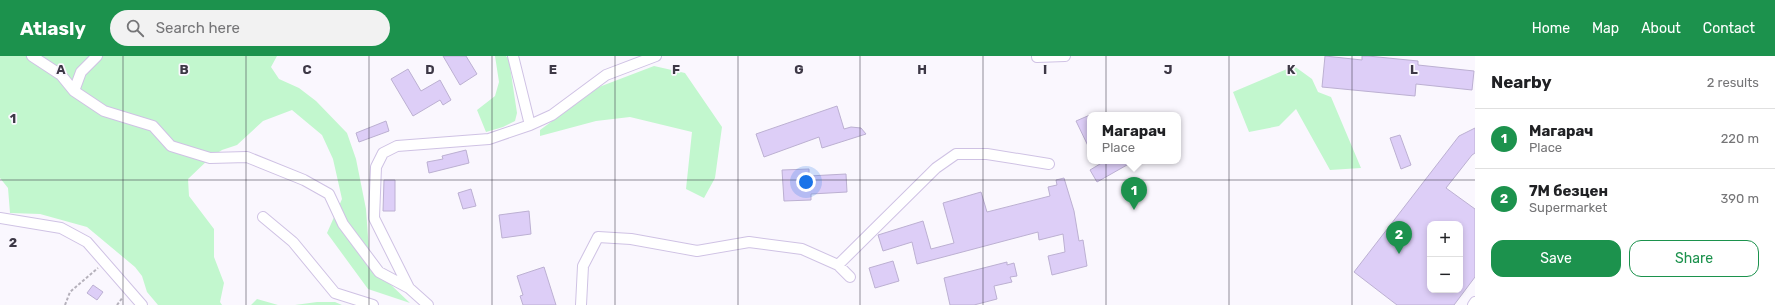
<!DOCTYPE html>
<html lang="en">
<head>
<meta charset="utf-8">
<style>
	body { margin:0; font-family:Rubik,sans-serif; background:#f2f2f2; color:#202124 }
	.controls { position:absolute; right:12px; bottom:12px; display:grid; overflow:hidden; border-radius:8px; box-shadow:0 2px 6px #0003 }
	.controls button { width:36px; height:36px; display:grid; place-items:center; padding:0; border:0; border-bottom:1px solid #e0e0e0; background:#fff; color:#202124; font:20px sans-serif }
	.you { position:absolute; left:806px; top:126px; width:14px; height:14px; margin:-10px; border:3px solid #fff; border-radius:50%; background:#1a73e8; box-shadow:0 0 0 6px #1a73e833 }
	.badge { display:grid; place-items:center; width:26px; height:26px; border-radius:50%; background:#1c924d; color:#fff; font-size:13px; font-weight:700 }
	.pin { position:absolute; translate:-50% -33px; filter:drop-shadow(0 1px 2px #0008) }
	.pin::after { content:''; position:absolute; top:21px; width:14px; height:12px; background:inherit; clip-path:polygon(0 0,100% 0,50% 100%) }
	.popup { position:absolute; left:1087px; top:56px; width:94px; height:52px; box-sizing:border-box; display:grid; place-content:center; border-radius:8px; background:#fff; filter:drop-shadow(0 1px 3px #0005); font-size:13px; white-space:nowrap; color:#757577 }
	.popup b { font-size:15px; color:#202124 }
	.popup::after { content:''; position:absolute; left:50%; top:100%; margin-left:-8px; border:8px solid transparent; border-top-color:#fff }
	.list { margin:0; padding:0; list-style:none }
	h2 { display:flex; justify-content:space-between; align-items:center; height:52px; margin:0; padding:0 16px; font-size:17px }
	h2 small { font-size:13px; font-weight:400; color:#757577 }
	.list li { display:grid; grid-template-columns:26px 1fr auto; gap:12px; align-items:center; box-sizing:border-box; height:60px; padding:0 16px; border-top:1px solid #e0e0e0 }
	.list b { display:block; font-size:15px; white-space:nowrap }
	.list p { margin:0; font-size:13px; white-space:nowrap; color:#757577 }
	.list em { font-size:13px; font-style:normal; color:#757577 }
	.actions { display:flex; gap:8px; padding:12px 16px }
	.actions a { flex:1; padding:9px 0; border:1px solid #1c924d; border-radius:12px; text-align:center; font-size:14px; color:#1c924d }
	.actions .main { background:#1c924d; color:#fff }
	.icon { flex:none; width:22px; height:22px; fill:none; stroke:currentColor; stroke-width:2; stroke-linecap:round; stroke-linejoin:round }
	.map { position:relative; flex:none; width:1475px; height:249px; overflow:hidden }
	header { display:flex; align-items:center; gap:24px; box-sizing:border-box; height:56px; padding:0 20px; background:#1c924d; color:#fff }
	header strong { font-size:19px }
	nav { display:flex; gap:22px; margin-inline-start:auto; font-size:14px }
	.search { width:280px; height:36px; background:#f2f2f2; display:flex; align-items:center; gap:10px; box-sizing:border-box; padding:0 14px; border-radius:22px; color:#757577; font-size:15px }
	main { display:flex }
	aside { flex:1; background:#fff }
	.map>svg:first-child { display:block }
	.green { fill:#c2f7ce }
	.building { fill:#ddcef7; stroke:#bcb0d2; fill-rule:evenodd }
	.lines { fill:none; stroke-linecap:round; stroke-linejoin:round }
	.minor-casing { stroke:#cfc2e4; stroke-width:12 }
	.path { stroke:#b5b1bb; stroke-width:2; stroke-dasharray:3 2; stroke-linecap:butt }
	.minor { stroke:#fff; stroke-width:10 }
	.grid { fill:none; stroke:#3d3846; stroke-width:1; stroke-opacity:0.55 }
	.grid-label { font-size:13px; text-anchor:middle; font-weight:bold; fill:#3d3846; stroke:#faf7fe; stroke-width:3.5; stroke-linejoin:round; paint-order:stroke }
</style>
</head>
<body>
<header>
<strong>Atlasly</strong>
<div class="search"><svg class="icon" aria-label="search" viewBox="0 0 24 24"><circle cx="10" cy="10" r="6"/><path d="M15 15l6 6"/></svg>Search here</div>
<nav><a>Home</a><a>Map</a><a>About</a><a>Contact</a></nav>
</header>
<main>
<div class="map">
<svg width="1475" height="249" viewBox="0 0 1475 249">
	<rect width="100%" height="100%" fill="#faf7fe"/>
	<path class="green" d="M0 0H277L271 11 279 23 299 32 316 45 347 77 356 103 366 153 369 195 389 227 410 247 368 233 327 177 342 143 333 103 322 79 292 54 263 65 237 89 222 94 210 102 188 123 189 140 214 173V201L224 227 220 246 222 249H158L147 236 142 220 135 211 87 171 40 158 10 157 8 132 0 122Z
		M495 0H506L509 4 517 57 515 65 503 71 486 76 477 54 495 40 499 26Z
		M654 10 685 17 722 71 715 122 704 142 686 133 692 76 630 61 596 65 540 80V74L599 31Z
		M1294 10 1312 23 1318 36 1331 41 1361 112 1330 114 1296 53 1279 70 1249 76 1233 36Z
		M257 243 278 249H251Z
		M317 246H335L342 249H295Z"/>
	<path class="building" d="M443 0H466L477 18 460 29Z
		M1325 0 1362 4V0H1368L1418 5V9L1474 15 1472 34 1416 28 1415 40 1322 31Z
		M408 13 421 35 440 24 451 44 443 49 440 44 413 60 391 23Z
		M837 50 844 73 851 71 861 72 866 78 822 92 819 81 764 101 756 78Z
		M1090 59V94L1076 65Z
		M386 65 389 75 359 86 356 77Z
		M1475 72V97L1472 99 1446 132 1475 153V221L1454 249H1397L1354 216 1459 80ZM1430 168H1460V234H1430Z
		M1400 79 1411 109 1401 113 1390 82Z
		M466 94 469 107 429 117 427 106 443 103 442 100Z
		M1105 105H1134L1097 126 1090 114Z
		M809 113V120L846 118 847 136 811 138V144L784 145 782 114Z
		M1064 122 1074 155 1079 185 1083 184 1087 210 1052 219 1048 200 1065 196 1063 178 1039 184 1038 176 917 208 912 186 883 195 878 179 923 165 931 193 954 187 943 147 981 136 987 156 1050 140 1048 131 1057 129 1056 124Z
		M384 124H395V155H383Z
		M471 133 476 150 463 153 458 137Z
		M529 155 531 178 502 182 499 159Z
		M893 205 899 225 875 232 869 212Z
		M1007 206V209L1014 207 1017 220 1010 221 1012 226 994 230 997 243 974 249H950L944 222Z
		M544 211 556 249H523L520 240 523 239 517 220Z
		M93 229 103 236 97 244 87 237Z"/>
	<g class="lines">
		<defs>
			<path id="minor" d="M32 0 61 19 74 35 104 55 153 70 171 90 210 102 247 101 304 124 329 138 343 168 379 216 409 232 428 249
				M513 0 530 69
				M1037 1 1065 0
				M74 35 81 16 97 0
				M263 161 293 186 335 237 373 249
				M0 162 61 172 87 186 142 249
				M838 209 936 112 956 98H987L1049 108
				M409 232 374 162 376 111 383 97 397 90 489 83 530 69 552 59 606 19 656 0
				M581 249 583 210 598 181 631 183 697 195 749 186 802 193 838 209 850 221
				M1473 249 1475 246"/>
		</defs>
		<use href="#minor" class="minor-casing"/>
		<path class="path" d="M65 249 70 236 98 212
			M117 249 123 241"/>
		<use href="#minor" class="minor"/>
	</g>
	<path class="grid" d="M123 0V249M246 0V249M369 0V249M492 0V249M615 0V249M738 0V249M860 0V249M983 0V249M1106 0V249M1229 0V249M1352 0V249M0 124H1475"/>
	<g class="grid-label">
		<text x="61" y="18">A</text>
		<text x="184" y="18">B</text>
		<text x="307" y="18">C</text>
		<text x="430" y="18">D</text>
		<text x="553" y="18">E</text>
		<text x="676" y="18">F</text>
		<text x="799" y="18">G</text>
		<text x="922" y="18">H</text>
		<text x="1045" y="18">I</text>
		<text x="1168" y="18">J</text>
		<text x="1291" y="18">K</text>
		<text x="1414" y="18">L</text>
		<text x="13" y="67">1</text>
		<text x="13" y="191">2</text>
	</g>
</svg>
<div class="controls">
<button>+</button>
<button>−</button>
</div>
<div class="you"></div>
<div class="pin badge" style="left:1134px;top:154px">1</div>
<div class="popup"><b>Магарач</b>Place</div>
<div class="pin badge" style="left:1399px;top:198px">2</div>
</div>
<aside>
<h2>Nearby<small>2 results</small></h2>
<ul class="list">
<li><span class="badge">1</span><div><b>Магарач</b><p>Place</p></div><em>220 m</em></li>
<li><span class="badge">2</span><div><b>7М безцен</b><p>Supermarket</p></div><em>390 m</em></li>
</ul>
<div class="actions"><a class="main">Save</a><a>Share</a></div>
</aside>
</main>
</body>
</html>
